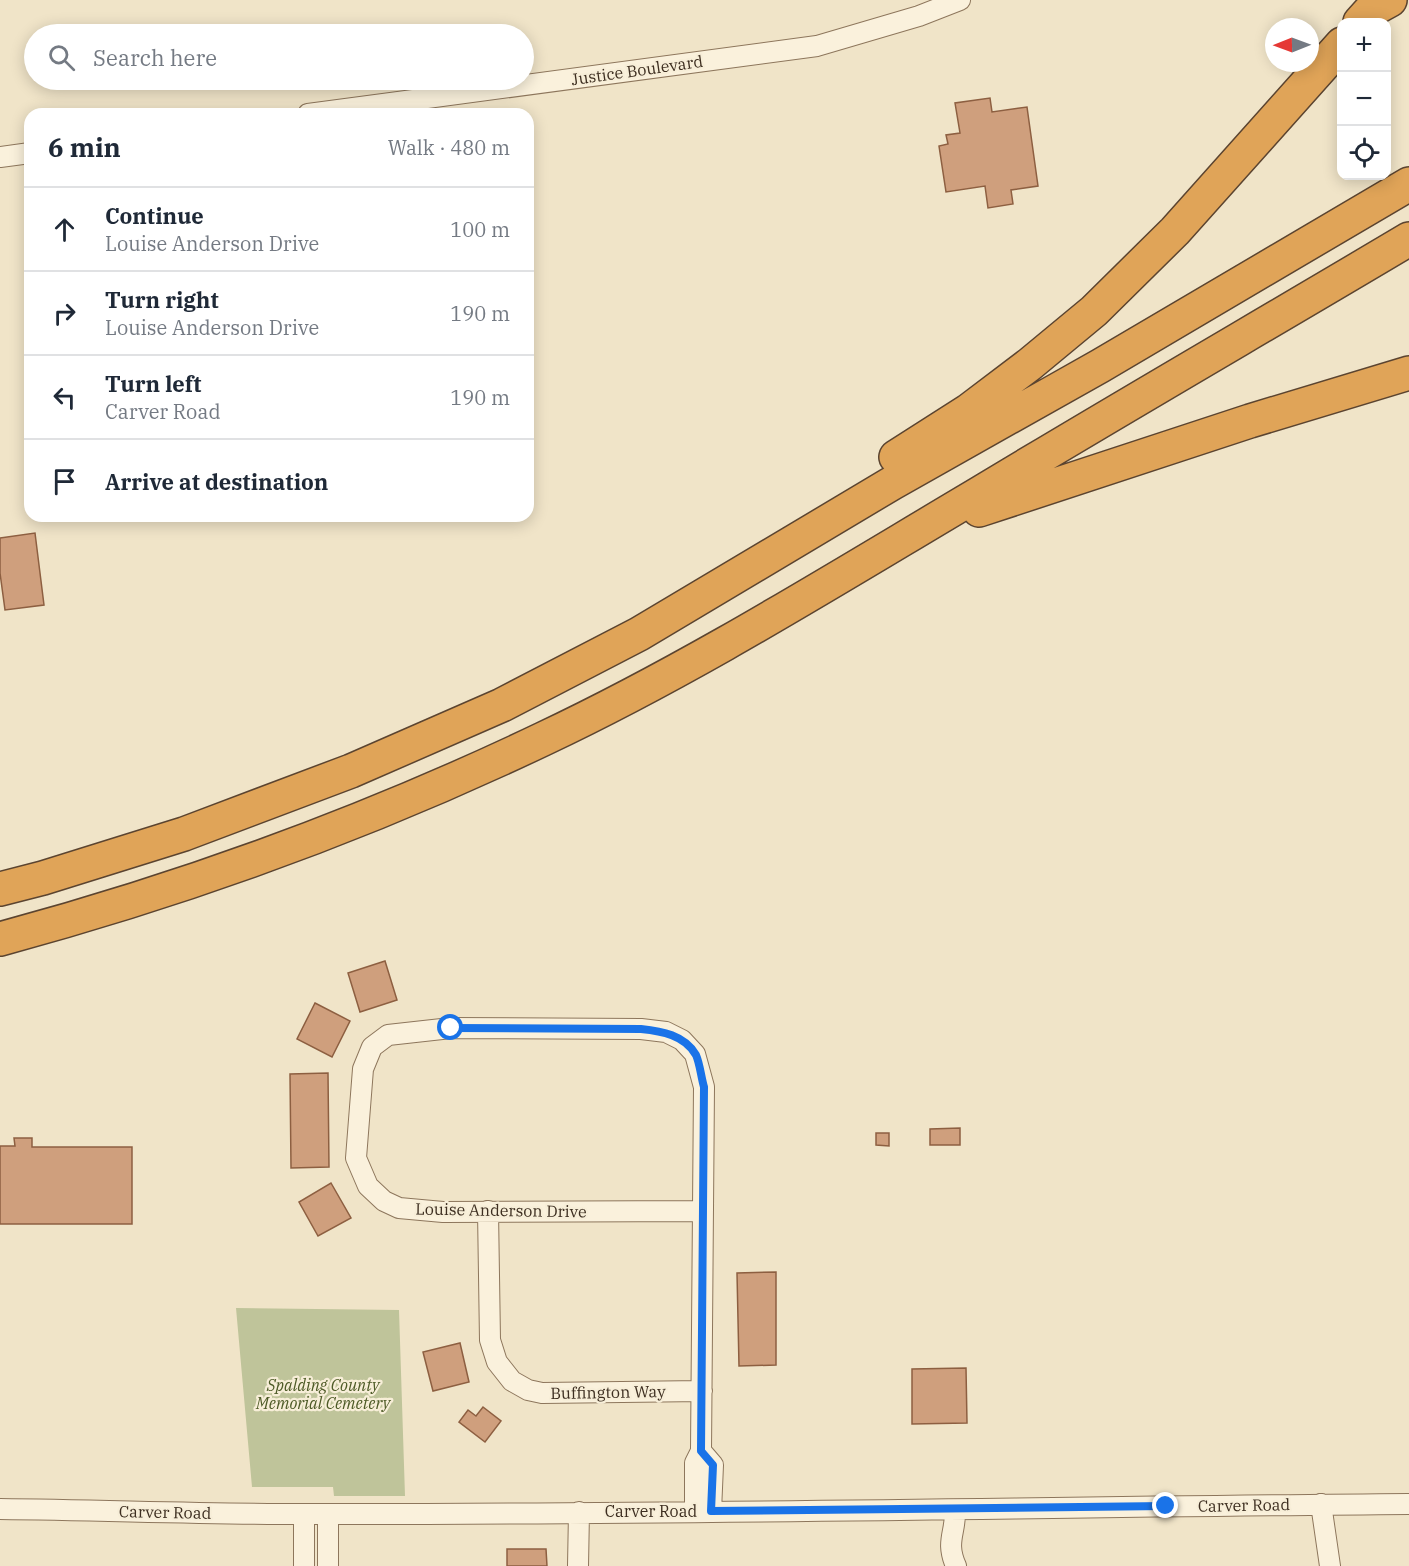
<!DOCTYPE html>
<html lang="en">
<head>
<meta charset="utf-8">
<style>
	body { margin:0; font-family:"IBM Plex Serif",serif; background:#f2f2f3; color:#1f2937 }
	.controls { position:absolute; right:18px; top:18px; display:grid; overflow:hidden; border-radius:12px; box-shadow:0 3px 15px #0003 }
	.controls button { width:54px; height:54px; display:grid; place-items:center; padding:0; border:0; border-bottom:2px solid #e0e1e3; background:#fff; color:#1f2937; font:30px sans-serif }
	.compass { position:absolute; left:1265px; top:18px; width:54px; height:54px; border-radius:50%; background:#fff; box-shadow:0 3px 15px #0003; rotate:269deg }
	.stop { position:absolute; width:18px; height:18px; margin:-14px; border:4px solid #1a73e8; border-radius:50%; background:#fff }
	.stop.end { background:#1a73e8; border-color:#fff; box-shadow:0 2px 6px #0008 }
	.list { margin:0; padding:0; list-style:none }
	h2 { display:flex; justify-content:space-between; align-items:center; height:78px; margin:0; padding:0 24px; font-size:26px }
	h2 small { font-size:20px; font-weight:400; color:#747a83 }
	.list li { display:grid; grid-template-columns:39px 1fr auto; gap:18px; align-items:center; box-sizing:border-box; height:84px; padding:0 24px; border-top:2px solid #e0e1e3 }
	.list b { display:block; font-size:22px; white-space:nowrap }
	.list p { margin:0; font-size:20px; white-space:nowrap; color:#747a83 }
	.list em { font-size:20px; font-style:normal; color:#747a83 }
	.icon { flex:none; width:33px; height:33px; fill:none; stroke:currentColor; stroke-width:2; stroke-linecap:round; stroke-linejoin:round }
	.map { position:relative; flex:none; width:1409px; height:1566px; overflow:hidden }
	.search { position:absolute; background:#fff; box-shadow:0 3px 15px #0003; left:24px; top:24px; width:510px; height:66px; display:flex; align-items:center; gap:15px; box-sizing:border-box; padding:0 21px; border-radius:33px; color:#747a83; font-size:22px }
	.panel { position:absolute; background:#fff; box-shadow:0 3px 15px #0003; left:24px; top:108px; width:510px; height:414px; border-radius:18px }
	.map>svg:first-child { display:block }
	.cemetery { fill:#bfc49a }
	.building { fill:#cf9f7d; stroke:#8d5f41; stroke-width:1.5 }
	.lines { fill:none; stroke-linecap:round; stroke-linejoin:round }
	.street-casing { stroke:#8d765c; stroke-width:22 }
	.highway-casing { stroke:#5b4430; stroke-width:36 }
	.street { stroke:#faf1dc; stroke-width:20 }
	.highway { stroke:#e0a458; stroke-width:33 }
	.route { stroke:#1a73e8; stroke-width:8 }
	.labels { text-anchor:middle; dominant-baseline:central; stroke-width:4.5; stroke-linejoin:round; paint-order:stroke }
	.street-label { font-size:16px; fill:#3d2e20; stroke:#f7eed8 }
	.park-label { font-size:16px; font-style:italic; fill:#4d5a26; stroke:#f7eed8 }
</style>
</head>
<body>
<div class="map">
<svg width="1409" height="1566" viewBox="0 0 1409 1566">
	<rect width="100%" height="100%" fill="#f0e4c8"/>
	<path class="cemetery" d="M236 1308 399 1310 405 1496H334L333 1487H252Z"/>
	<path class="building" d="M990 98 992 112 1027 107 1038 186 1011 190 1013 204 988 208 985 186 946 192 939 146 948 144 946 135 960 133 955 103Z
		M35 533 44 605 5 610 0 573V538Z
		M385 961 397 1000 360 1012 348 973Z
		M315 1003 350 1021 332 1057 297 1039Z
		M328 1073 329 1167 291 1168 290 1074Z
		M960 1128V1145H930V1129Z
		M876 1133H889V1146L876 1145Z
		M14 1138H32V1147H132V1224H0V1146H15Z
		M331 1183 351 1218 318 1236 299 1202Z
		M776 1272V1365L739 1366 737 1273Z
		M460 1343 469 1382 433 1391 423 1352Z
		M966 1368 967 1423 912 1424V1369Z
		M483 1407 501 1421 485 1442 459 1422 468 1410 476 1416Z
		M507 1549H546L547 1566H507Z"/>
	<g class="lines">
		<defs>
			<path id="street" d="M308 114 817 46 919 16 960 0
				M0 157 30 153
				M488 1211 490 1340 497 1362 512 1381 528 1390 542 1393 702 1391
				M703 1211 443 1212 399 1208 384 1201 368 1186 356 1158 363 1069 372 1047 388 1035 451 1028 641 1029 666 1032 682 1040 695 1054 704 1087 701 1451 713 1465 711 1511
				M1321 1504 1330 1566
				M0 1509C101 1510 203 1514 304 1514 673 1515 1041 1507 1409 1504
				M955 1510C956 1533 945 1541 956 1566
				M695 1511V1463L701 1451
				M304 1514V1566
				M328 1514V1566
				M578 1566 579 1512"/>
			<path id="highway" d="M1360 22 1370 11 1390 0
				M896 457 968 411 1030 364 1094 311 1175 231 1342 44
				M979 510 1250 421 1409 373
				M0 889 43 878 184 834 351 771 502 705 639 634 894 482 1100 366 1409 184
				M0 939C186 889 369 822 543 739 689 670 827 584 965 502 1112 413 1261 327 1409 239"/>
		</defs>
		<use href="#street" class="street-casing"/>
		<use href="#highway" class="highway-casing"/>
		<use href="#street" class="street"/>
		<use href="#highway" class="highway"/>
	</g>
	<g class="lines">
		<path class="route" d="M451 1028 641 1029C661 1031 685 1035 696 1055 700 1064 701 1077 704 1087L701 1451 713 1465 711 1511 1166 1506"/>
	</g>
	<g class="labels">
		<g class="street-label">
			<text transform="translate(637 70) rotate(-8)">Justice Boulevard</text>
			<text transform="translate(501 1210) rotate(1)">Louise Anderson Drive</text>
			<text transform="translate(608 1392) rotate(-1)">Buffington Way</text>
			<text transform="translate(1244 1505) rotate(-1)">Carver Road</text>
			<text x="651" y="1511">Carver Road</text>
			<text transform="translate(165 1512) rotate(1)">Carver Road</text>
		</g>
		<g class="park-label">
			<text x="323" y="1385">Spalding County<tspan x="323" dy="18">Memorial Cemetery</tspan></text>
		</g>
	</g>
</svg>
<div class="controls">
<button>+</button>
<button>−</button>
<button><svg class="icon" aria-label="locate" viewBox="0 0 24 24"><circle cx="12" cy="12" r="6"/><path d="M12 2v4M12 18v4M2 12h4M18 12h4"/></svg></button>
</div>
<svg class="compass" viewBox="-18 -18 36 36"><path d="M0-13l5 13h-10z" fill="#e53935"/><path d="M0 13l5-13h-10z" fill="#747a83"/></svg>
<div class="stop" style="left:451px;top:1028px"></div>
<div class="stop end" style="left:1166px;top:1506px"></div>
<div class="search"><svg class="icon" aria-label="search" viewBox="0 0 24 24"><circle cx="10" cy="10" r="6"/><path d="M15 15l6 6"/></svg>Search here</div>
<section class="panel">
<h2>6 min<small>Walk · 480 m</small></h2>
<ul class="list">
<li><svg class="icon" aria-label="ahead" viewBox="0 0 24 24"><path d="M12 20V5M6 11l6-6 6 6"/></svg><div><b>Continue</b><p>Louise Anderson Drive</p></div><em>100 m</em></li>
<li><svg class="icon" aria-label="right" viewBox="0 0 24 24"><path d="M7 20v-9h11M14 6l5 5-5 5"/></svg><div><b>Turn right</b><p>Louise Anderson Drive</p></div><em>190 m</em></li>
<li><svg class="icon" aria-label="left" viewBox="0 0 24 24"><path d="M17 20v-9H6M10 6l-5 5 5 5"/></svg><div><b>Turn left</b><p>Carver Road</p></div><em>190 m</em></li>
<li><svg class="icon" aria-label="arrive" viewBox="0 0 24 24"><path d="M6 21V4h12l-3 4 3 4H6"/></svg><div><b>Arrive at destination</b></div></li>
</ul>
</section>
</div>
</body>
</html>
